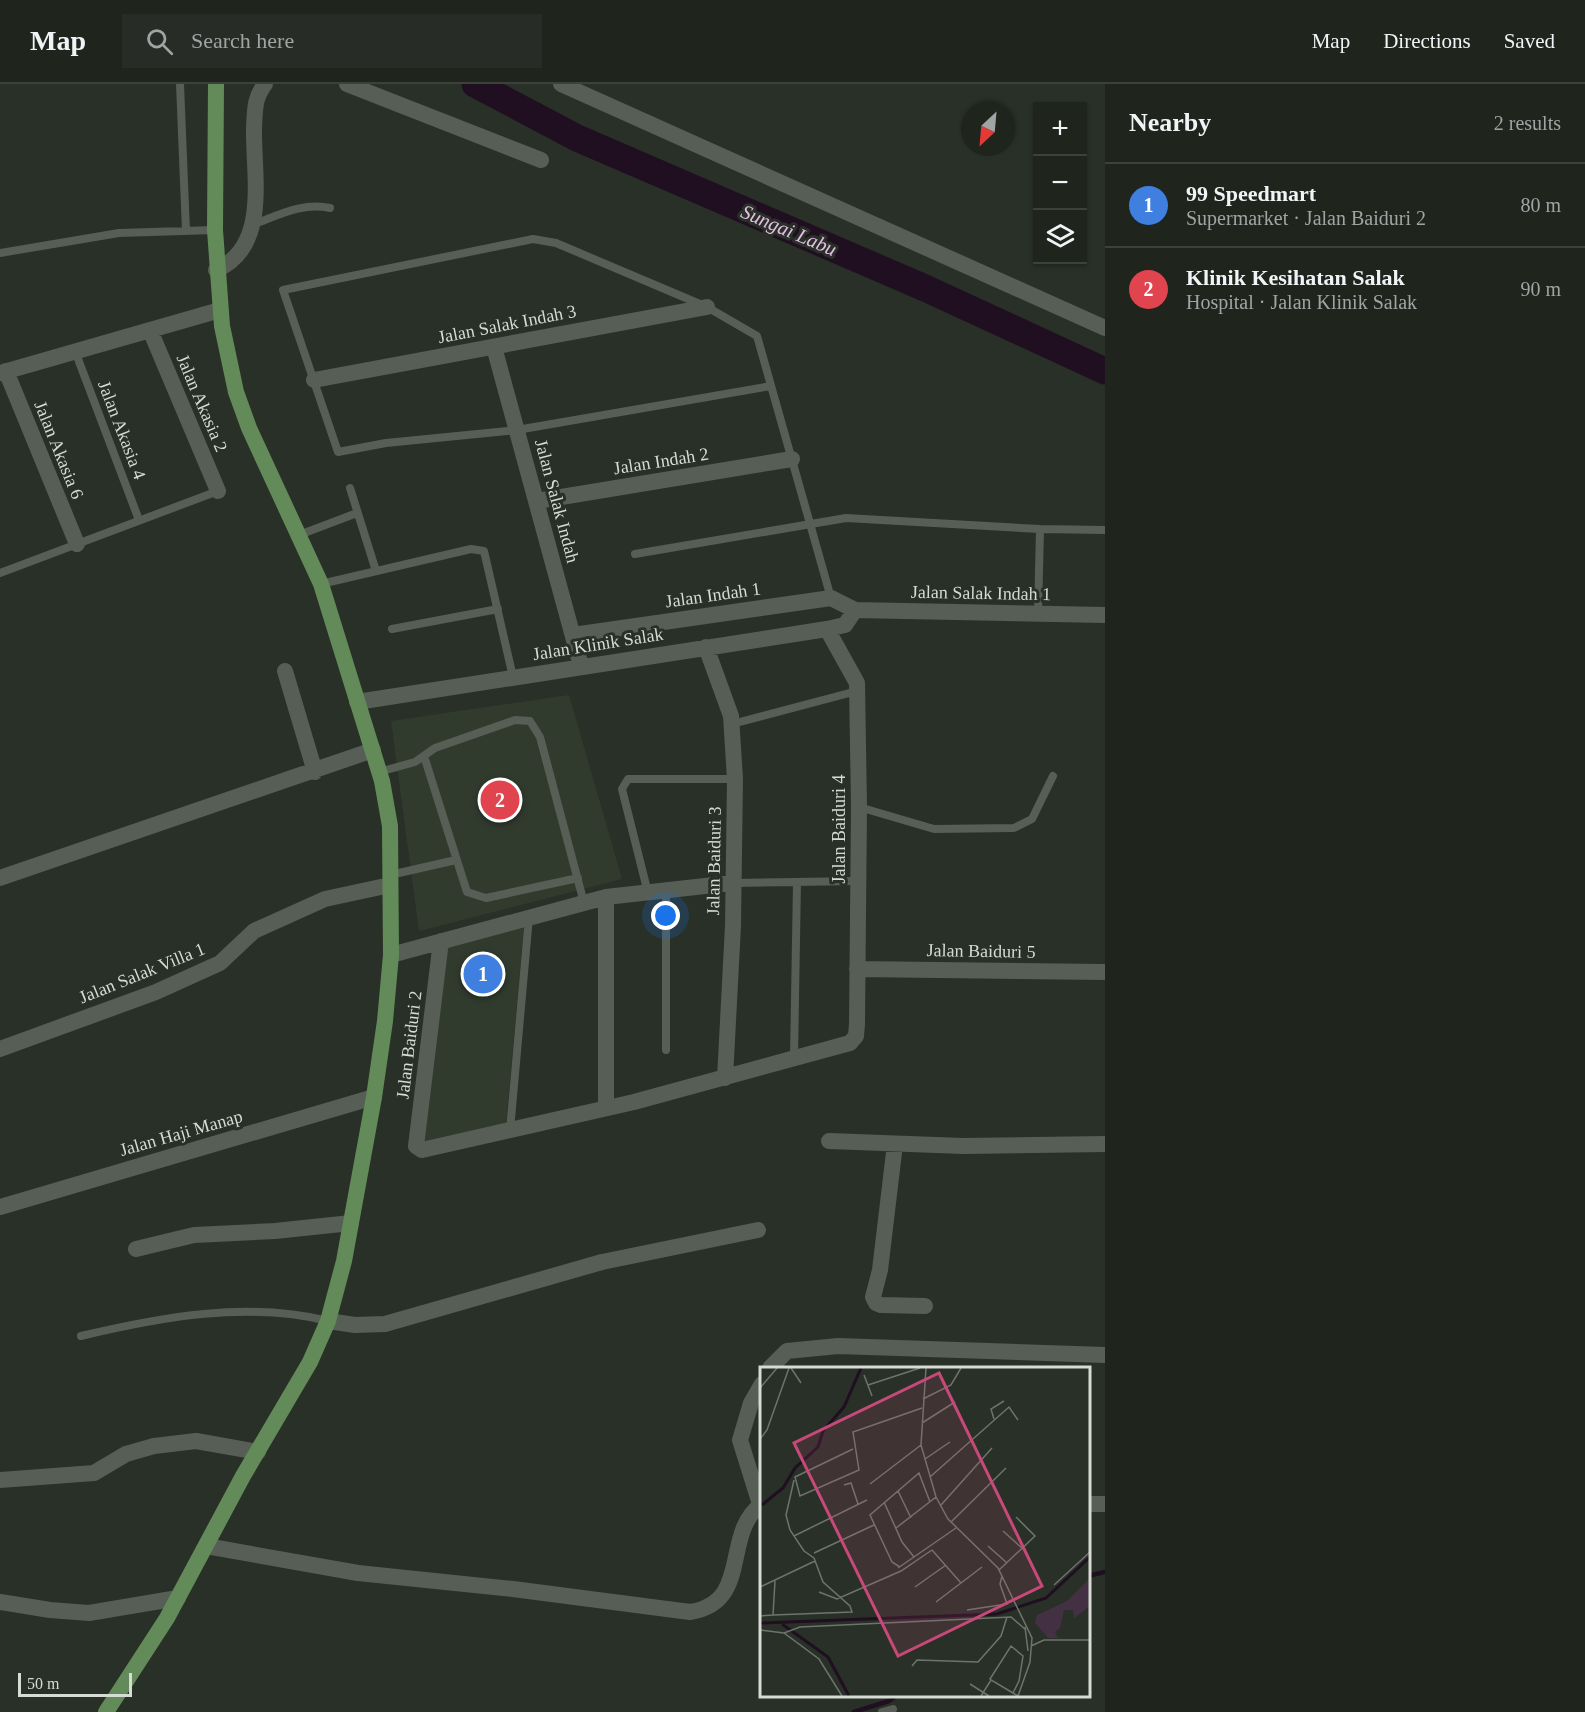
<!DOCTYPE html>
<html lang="en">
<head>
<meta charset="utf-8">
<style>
	body { margin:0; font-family:"Times New Roman",serif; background:#272c26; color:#f1f3f6 }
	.controls { position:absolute; right:18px; top:18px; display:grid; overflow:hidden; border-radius:0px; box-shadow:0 2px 4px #0004 }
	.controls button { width:54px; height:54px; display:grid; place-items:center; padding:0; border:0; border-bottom:2px solid #3c413b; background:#1f241d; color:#f1f3f6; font:30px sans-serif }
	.compass { position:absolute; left:961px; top:18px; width:54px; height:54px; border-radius:50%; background:#1f241d; box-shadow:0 2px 4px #0004; rotate:206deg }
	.scale { position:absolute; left:18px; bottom:15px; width:114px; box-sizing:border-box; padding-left:6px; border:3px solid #d6dbd5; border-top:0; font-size:16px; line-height:21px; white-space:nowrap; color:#d6dbd5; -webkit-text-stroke:4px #293027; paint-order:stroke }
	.you { position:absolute; left:666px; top:832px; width:21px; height:21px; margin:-15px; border:4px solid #fff; border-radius:50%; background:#1a73e8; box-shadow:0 0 0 9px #1a73e833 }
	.badge { display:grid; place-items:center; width:39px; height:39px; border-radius:50%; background:#ef8bf6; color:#fff; font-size:20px; font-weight:700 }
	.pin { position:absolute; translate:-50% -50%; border:3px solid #fff; box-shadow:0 2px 6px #0006 }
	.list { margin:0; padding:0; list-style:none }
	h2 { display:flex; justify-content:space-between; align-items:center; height:78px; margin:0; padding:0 24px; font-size:26px }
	h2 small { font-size:20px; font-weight:400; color:#a1a4a4 }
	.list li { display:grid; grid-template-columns:39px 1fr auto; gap:18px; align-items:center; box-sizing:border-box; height:84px; padding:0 24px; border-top:2px solid #3c413b }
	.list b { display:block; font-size:22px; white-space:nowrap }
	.list p { margin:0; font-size:20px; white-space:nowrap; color:#a1a4a4 }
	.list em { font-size:20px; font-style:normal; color:#a1a4a4 }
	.icon { flex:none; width:33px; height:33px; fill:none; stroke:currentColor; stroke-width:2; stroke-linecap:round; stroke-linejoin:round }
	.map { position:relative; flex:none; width:1105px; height:1628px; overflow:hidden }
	header { display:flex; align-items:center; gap:36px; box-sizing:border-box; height:84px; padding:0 30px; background:#1f241d; border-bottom:2px solid #3c413b }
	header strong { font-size:28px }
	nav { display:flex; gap:33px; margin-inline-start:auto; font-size:21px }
	.search { width:420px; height:54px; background:#272c26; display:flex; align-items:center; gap:15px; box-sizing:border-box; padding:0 21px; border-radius:0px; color:#a1a4a4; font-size:22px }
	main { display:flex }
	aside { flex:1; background:#1f241d }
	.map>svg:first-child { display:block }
	.built { fill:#303b2e }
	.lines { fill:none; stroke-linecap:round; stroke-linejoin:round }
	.stream { stroke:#1f0f21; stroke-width:4.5 }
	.river { stroke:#1f0f21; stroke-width:27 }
	.service { stroke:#565e55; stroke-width:8 }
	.minor { stroke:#565e55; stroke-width:16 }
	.primary { stroke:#638b5a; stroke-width:16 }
	.labels { text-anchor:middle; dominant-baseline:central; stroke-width:6; stroke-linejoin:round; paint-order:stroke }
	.street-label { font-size:18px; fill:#d6dbd5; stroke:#293027 }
	.water-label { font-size:20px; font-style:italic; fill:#e6bde7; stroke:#293027 }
	.inset-river { fill:none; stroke:#1f0f21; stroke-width:3 }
	.inset-road { fill:none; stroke:#6e746d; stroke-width:1.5 }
	.view { fill:#c7497a; fill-opacity:0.15; stroke:#c7497a; stroke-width:3 }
	.inset-edge { fill:none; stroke:#d6dbd5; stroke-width:3 }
</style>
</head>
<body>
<header>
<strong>Map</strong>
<div class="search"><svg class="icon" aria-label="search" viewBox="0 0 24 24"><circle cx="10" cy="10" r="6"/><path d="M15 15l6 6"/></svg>Search here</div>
<nav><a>Map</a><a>Directions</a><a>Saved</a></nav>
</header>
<main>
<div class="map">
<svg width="1105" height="1628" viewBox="0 0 1105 1628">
	<rect width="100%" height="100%" fill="#293027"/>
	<path class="built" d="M569 611 622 795 419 847 391 637Z
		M524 840 506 1040 422 1059 446 862Z"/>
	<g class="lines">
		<path class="stream" d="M1088 1492 1105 1488
			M854 1628 889 1617 896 1612"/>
		<path class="river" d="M475 0 577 54 925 204 1105 287"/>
		<path class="service" d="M180 0 186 147
			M254 140C279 131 303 118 330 124
			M0 169 119 149 215 146
			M75 267 139 436
			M771 302 517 346 386 359 338 368 283 206 533 155 556 159 707 223 757 252 831 514
			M350 404 376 487
			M299 451 357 429
			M635 470 846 434 1040 445 1105 446
			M0 489 218 407
			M321 500 471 465 484 467 513 593
			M1038 530 1040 445
			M392 545 498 525
			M732 640 857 607
			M424 672 467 808 486 814 578 794
			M379 688 415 678 435 664 515 636 530 637 540 653 584 819
			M859 723 934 745 1014 744 1032 735 1053 692
			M390 791 456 776
			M733 799 858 797
			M666 807V966
			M648 809 622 705 628 695H735
			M794 974 797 798
			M510 1046 529 833
			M81 1252C161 1233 247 1217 328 1237
			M882 1628 893 1625"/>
		<path class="minor" d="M347 0 541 76
			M561 0 1105 244
			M216 186C270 163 253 91 254 44 255 27 254 14 265 0
			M150 246 218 407
			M494 263 581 582
			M6 287 77 460
			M0 289 220 226
			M314 296 707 223
			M537 417 792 375
			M573 551 831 514 855 526 1105 531
			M706 563 731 632 735 695 733 842 725 994
			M285 587 315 688
			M357 618 827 545 845 541 855 526
			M0 794 373 666
			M606 813V1024
			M441 857 416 1062 422 1066 634 1018 850 959 856 952 857 940 859 723 857 599 827 545
			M391 871 606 813 732 799
			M857 885 1105 888
			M0 965 156 908 220 879 254 847 325 815 390 801
			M829 1057 963 1062 1105 1060
			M895 1060 880 1186 873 1213 876 1219 881 1221 925 1222
			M0 1123 374 1013
			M136 1165 194 1151 275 1147 351 1139
			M328 1237 355 1241 385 1240 602 1178 758 1146
			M770 1284 787 1267 838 1262 1105 1271
			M0 1396 94 1389 126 1370 154 1362 196 1357 258 1368
			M760 1420 740 1356 751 1319 762 1300
			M1088 1420H1105
			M206 1462 358 1489 513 1505 690 1528C753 1518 721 1449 762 1420
			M0 1518 50 1526 89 1529 178 1514"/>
		<path class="primary" d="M106 1628 167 1534 243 1392 310 1278 328 1237 344 1177 374 1013 385 937 391 871 390 742 382 697 321 500 249 344 236 308 222 242 215 146 216 0"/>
	</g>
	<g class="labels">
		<g class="street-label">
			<text transform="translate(507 240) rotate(-11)">Jalan Salak Indah 3</text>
			<text transform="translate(202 319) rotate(67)">Jalan Akasia 2</text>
			<text transform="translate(122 346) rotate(69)">Jalan Akasia 4</text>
			<text transform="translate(59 366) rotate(68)">Jalan Akasia 6</text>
			<text transform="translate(661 377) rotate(-9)">Jalan Indah 2</text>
			<text transform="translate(557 417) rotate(75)">Jalan Salak Indah</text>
			<text transform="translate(981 509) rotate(1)">Jalan Salak Indah 1</text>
			<text transform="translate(713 511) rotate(-8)">Jalan Indah 1</text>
			<text transform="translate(598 560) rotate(-9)">Jalan Klinik Salak</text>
			<text transform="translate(839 745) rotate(-90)">Jalan Baiduri 4</text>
			<text transform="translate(714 777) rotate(-89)">Jalan Baiduri 3</text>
			<text transform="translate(981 867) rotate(1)">Jalan Baiduri 5</text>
			<text transform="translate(142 889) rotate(-22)">Jalan Salak Villa 1</text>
			<text transform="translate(409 961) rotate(-83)">Jalan Baiduri 2</text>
			<text transform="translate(181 1049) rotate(-16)">Jalan Haji Manap</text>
		</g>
		<g class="water-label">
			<text transform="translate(789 146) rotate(23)">Sungai Labu</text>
		</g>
	</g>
	<g transform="translate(760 1283)">
		<rect width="330" height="330" fill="#293027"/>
		<path d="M330 211V239L314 251 313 243H304L300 261 295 265 298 271H288L275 256 277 248 307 234Z" fill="#433143"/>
		<path class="inset-river" d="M2 138 23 121 35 101 58 80 63 64 84 40 101 1M0 256 237 247 286 231 330 190M22 257 68 290 89 329"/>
		<path class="inset-road" d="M31 1 41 16M166 1 161 78 176 130 188 152 238 201 272 271 270 295 258 329M104 8 112 29M108 18 160 1M0 21 17 1M163 32 191 18 201 1M234 52 231 42 244 34M162 56 195 35M0 72 7 63 29 1M93 82 35 110 40 129 99 103 93 65 162 41M165 92 190 75M170 110 249 40 258 53M110 117 161 78M84 118 91 116 98 137M138 124 151 151M124 135 142 175 154 190M181 138 232 81M191 155 246 101M136 161 176 130M243 164 263 182M34 169 107 133M228 179 247 196M172 183 201 216M54 186 114 158M140 200 132 195 110 148 159 106 170 135M138 201 196 161M239 203 275 169 256 150M294 218 330 185M0 220 55 194M155 220 186 198M59 225 77 232 141 204 172 183M176 235 222 200M207 243 247 237 240 217 242 209M13 248 92 245 90 239 63 215 54 191 44 184 30 163 26 148 34 113M0 249 13 248 15 214M265 260 268 284M0 263 24 266 59 292 82 329M24 266 40 260 251 250 266 263M271 279 284 273H330M152 299 157 293 218 295 241 269 247 250M210 317 229 329M253 326 259 314 263 289 251 279 230 312 231 313 253 326 258 329M221 329 231 313"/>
		<path class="view" d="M179 6 282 219 138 289 34 76Z"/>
		<rect width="330" height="330" class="inset-edge"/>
	</g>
</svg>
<div class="controls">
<button>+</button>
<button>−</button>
<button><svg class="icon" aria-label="layers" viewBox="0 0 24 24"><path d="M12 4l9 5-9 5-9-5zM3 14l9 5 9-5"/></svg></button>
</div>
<svg class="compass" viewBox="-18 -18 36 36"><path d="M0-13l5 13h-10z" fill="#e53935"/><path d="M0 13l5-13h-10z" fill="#a1a4a4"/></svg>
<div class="scale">50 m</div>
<div class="you"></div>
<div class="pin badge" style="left:483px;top:890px;background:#3f7fe0">1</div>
<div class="pin badge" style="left:500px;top:716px;background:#e0444e">2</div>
</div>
<aside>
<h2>Nearby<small>2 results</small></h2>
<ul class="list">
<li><span class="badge" style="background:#3f7fe0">1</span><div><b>99 Speedmart</b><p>Supermarket · Jalan Baiduri 2</p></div><em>80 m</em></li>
<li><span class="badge" style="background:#e0444e">2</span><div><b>Klinik Kesihatan Salak</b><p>Hospital · Jalan Klinik Salak</p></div><em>90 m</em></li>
</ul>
</aside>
</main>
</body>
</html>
